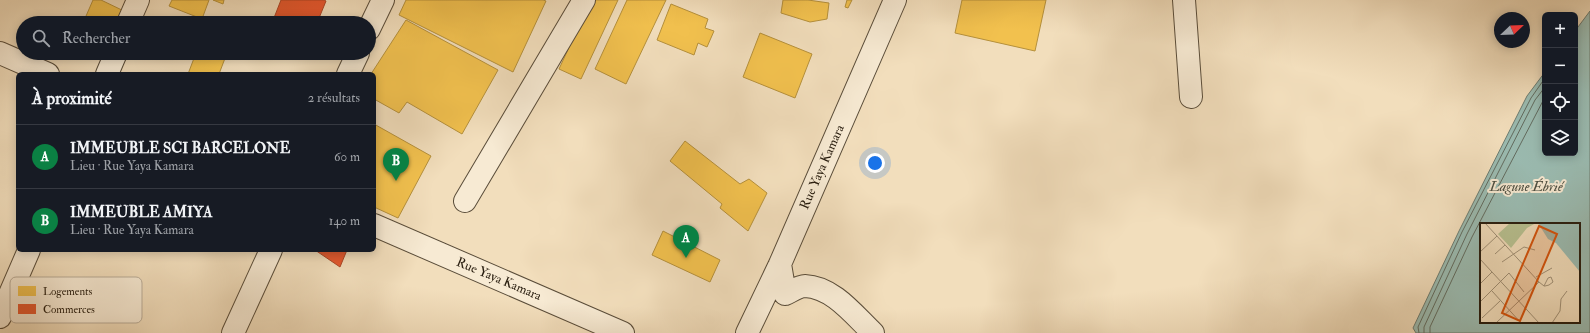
<!DOCTYPE html>
<html lang="fr">
<head>
<meta charset="utf-8">
<style>
	body { margin:0; font-family:"IM FELL Double Pica",serif; background:#20242c; color:#f1f3f6 }
	.controls { position:absolute; right:12px; top:12px; display:grid; overflow:hidden; border-radius:6px; box-shadow:0 2px 10px #0003 }
	.controls button { width:36px; height:36px; display:grid; place-items:center; padding:0; border:0; border-bottom:1px solid #363941; background:#171b24; color:#f1f3f6; font:20px sans-serif }
	.compass { position:absolute; left:1494px; top:12px; width:36px; height:36px; border-radius:50%; background:#171b24; box-shadow:0 2px 10px #0003; rotate:67deg }
	.you { position:absolute; left:875px; top:163px; width:14px; height:14px; margin:-10px; border:3px solid #fff; border-radius:50%; background:#1a73e8; box-shadow:0 0 0 6px #1a73e833 }
	.badge { display:grid; place-items:center; width:26px; height:26px; border-radius:50%; background:#0b8043; color:#fff; font-size:13px; font-weight:700 }
	.pin { position:absolute; translate:-50% -33px; filter:drop-shadow(0 1px 2px #0008) }
	.pin::after { content:''; position:absolute; top:21px; width:14px; height:12px; background:inherit; clip-path:polygon(0 0,100% 0,50% 100%) }
	.list { margin:0; padding:0; list-style:none }
	h2 { display:flex; justify-content:space-between; align-items:center; height:52px; margin:0; padding:0 16px; font-size:17px }
	h2 small { font-size:13px; font-weight:400; color:#9ea1a6 }
	.list li { display:grid; grid-template-columns:26px 1fr auto; gap:12px; align-items:center; box-sizing:border-box; height:64px; padding:0 16px; border-top:1px solid #363941 }
	.list b { display:block; font-size:15px; white-space:nowrap }
	.list p { margin:0; font-size:13px; white-space:nowrap; color:#9ea1a6 }
	.list em { font-size:13px; font-style:normal; color:#9ea1a6 }
	.icon { flex:none; width:22px; height:22px; fill:none; stroke:currentColor; stroke-width:2; stroke-linecap:round; stroke-linejoin:round }
	.map { position:relative; flex:none; width:1590px; height:333px; overflow:hidden }
	.search { position:absolute; background:#171b24; box-shadow:0 2px 10px #0003; left:16px; top:16px; width:360px; height:44px; display:flex; align-items:center; gap:10px; box-sizing:border-box; padding:0 14px; border-radius:22px; color:#9ea1a6; font-size:15px }
	.panel { position:absolute; background:#171b24; box-shadow:0 2px 10px #0003; left:16px; top:72px; width:360px; height:180px; border-radius:6px }
	.map>svg:first-child { display:block }
	.water { fill:#9bbcb2; stroke:#6d7c71; fill-rule:evenodd }
	.homes { fill:#f2c14e; stroke:#b5903b }
	.shops { fill:#e4572e; stroke:#ac4625 }
	.lines { fill:none; stroke-linecap:round; stroke-linejoin:round }
	.shore { stroke:#626c60; stroke-width:1 }
	.minor-casing { stroke:#5a4d3a; stroke-width:24 }
	.minor { stroke:#f7ead3; stroke-width:22 }
	.labels { text-anchor:middle; dominant-baseline:central; stroke-width:4; stroke-linejoin:round; paint-order:stroke }
	.street-label { font-size:13px; fill:#281d0f; stroke:#f7ead3 }
	.water-label { font-size:14px; font-style:italic; fill:#4a4d40; stroke:#f7ead3 }
	.inset-road { fill:none; stroke:#a19177; stroke-width:1 }
	.view { fill:#d5530c; fill-opacity:0.15; stroke:#d5530c; stroke-width:2 }
	.inset-edge { fill:none; stroke:#281d0f; stroke-width:2 }
	.key { fill:#f7ead3; stroke:#b9ac98; stroke-width:1 }
	.key-label { font-size:11px; fill:#281d0f }
</style>
</head>
<body>
<div class="map">
<svg width="1590" height="333" viewBox="0 0 1590 333">
	<rect width="100%" height="100%" fill="#f2debc"/>
	<filter id="stains"><feTurbulence type="fractalNoise" baseFrequency=".005" numOctaves="4"/><feColorMatrix values="0 0 0 0 .2 0 0 0 0 .09 0 0 0 0 .02 0 0 0 .5 -.17"/></filter>
	<radialGradient id="worn" r=".72"><stop offset=".6" stop-color="#630" stop-opacity="0"/><stop offset="1" stop-color="#630" stop-opacity=".3"/></radialGradient>
	<path class="water" d="M1590 11V333H1416L1413 328 1459 231 1527 96 1545 72V153H1575V31ZM1481 224H1579V322H1481Z"/>
	<path class="homes" d="M93 0H101L126 12 122 23H83Z
		M172 0H209L202 19 169 6Z
		M213 0H224L223 4Z
		M406 0H543L546 1 513 72 399 15Z
		M591 0H618L581 79 559 69Z
		M627 0H666L626 84 595 69Z
		M783 0H808L829 3 827 19 810 22 781 13Z
		M847 0H852L848 8 845 7Z
		M962 0H1046L1035 51 955 33Z
		M671 4 708 19 705 28 714 31 707 47 698 43 694 55 657 40Z
		M406 20 498 70 462 134 407 102 399 113 374 99V74H371Z
		M760 33 812 54 795 98 743 77Z
		M196 53H227L219 74H188Z
		M374 124 431 156 398 218 374 207Z
		M685 141 740 184 749 179 767 193 748 231 720 208 722 204 670 161Z
		M663 231 720 260 710 282 652 255Z"/>
	<path class="shops" d="M281 0H324L326 1 317 23H272Z
		M315 250H347L340 267Z"/>
	<g class="lines">
		<path class="shore" d="M1419 333 1418 327 1462 232 1531 98 1545 78
			M1424 333V327L1467 234 1535 100 1545 87
			M1430 333V327L1472 237 1545 97"/>
		<defs>
			<path id="minor" d="M1184 0 1191 97
				M128 23 138 0
				M369 29 383 0
				M0 53 48 74
				M107 74 116 53
				M348 74 358 53
				M465 201 584 0
				M374 225 623 333
				M780 264 785 294C790 292 799 286 805 286 833 287 854 315 873 333
				M0 317 29 250
				M233 333 271 250
				M747 333 780 264 895 0"/>
		</defs>
		<use href="#minor" class="minor-casing"/>
		<use href="#minor" class="minor"/>
	</g>
	<g class="labels">
		<g class="street-label">
			<text transform="translate(822 167) rotate(-66)">Rue Yaya Kamara</text>
			<text transform="translate(499 279) rotate(23)">Rue Yaya Kamara</text>
		</g>
		<g class="water-label">
			<text x="1526" y="186">Lagune Ébrié</text>
		</g>
	</g>
	<g transform="translate(1480 223)">
		<rect width="100" height="100" fill="#f2debc"/>
		<path d="M30 0H56L47 5 31 25 18 11Z" fill="#b8c292"/>
		<path d="M58 0H100V49L76 20 68 16Z" fill="#9bbcb2"/>
		<path class="inset-road" d="M5 0 59 59 16 100M0 29 17 13M15 31 25 22M0 36 59 100M22 39 44 24 55 27M56 54 72 45M59 59 64 63H65L69 62 73 59 71 54 68 55 64 63M0 61 12 49M12 68 41 100M0 79 29 50 44 69M2 95 20 78M72 100 80 88 81 76 87 68"/>
		<path class="view" d="M59 3 77 11 40 98 22 90Z"/>
		<rect width="100" height="100" class="inset-edge"/>
	</g>
	<rect x="10" y="277" width="132" height="46" rx="6" class="key"/>
	<rect x="18" y="286" width="18" height="10" fill="#f2c14e"/>
	<rect x="18" y="304" width="18" height="10" fill="#e4572e"/>
	<g class="key-label">
		<text x="43" y="295">Logements</text>
		<text x="43" y="313">Commerces</text>
	</g>
	<rect width="100%" height="100%" filter="url(#stains)"/>
	<rect width="100%" height="100%" fill="url(#worn)"/>
</svg>
<div class="controls">
<button>+</button>
<button>−</button>
<button><svg class="icon" aria-label="locate" viewBox="0 0 24 24"><circle cx="12" cy="12" r="6"/><path d="M12 2v4M12 18v4M2 12h4M18 12h4"/></svg></button>
<button><svg class="icon" aria-label="layers" viewBox="0 0 24 24"><path d="M12 4l9 5-9 5-9-5zM3 14l9 5 9-5"/></svg></button>
</div>
<svg class="compass" viewBox="-18 -18 36 36"><path d="M0-13l5 13h-10z" fill="#e53935"/><path d="M0 13l5-13h-10z" fill="#9ea1a6"/></svg>
<div class="you"></div>
<div class="pin badge" style="left:686px;top:258px">A</div>
<div class="pin badge" style="left:396px;top:181px">B</div>
<div class="search"><svg class="icon" aria-label="search" viewBox="0 0 24 24"><circle cx="10" cy="10" r="6"/><path d="M15 15l6 6"/></svg>Rechercher</div>
<section class="panel">
<h2>À proximité<small>2 résultats</small></h2>
<ul class="list">
<li><span class="badge">A</span><div><b>IMMEUBLE SCI BARCELONE</b><p>Lieu · Rue Yaya Kamara</p></div><em>60 m</em></li>
<li><span class="badge">B</span><div><b>IMMEUBLE AMIYA</b><p>Lieu · Rue Yaya Kamara</p></div><em>140 m</em></li>
</ul>
</section>
</div>
</body>
</html>
